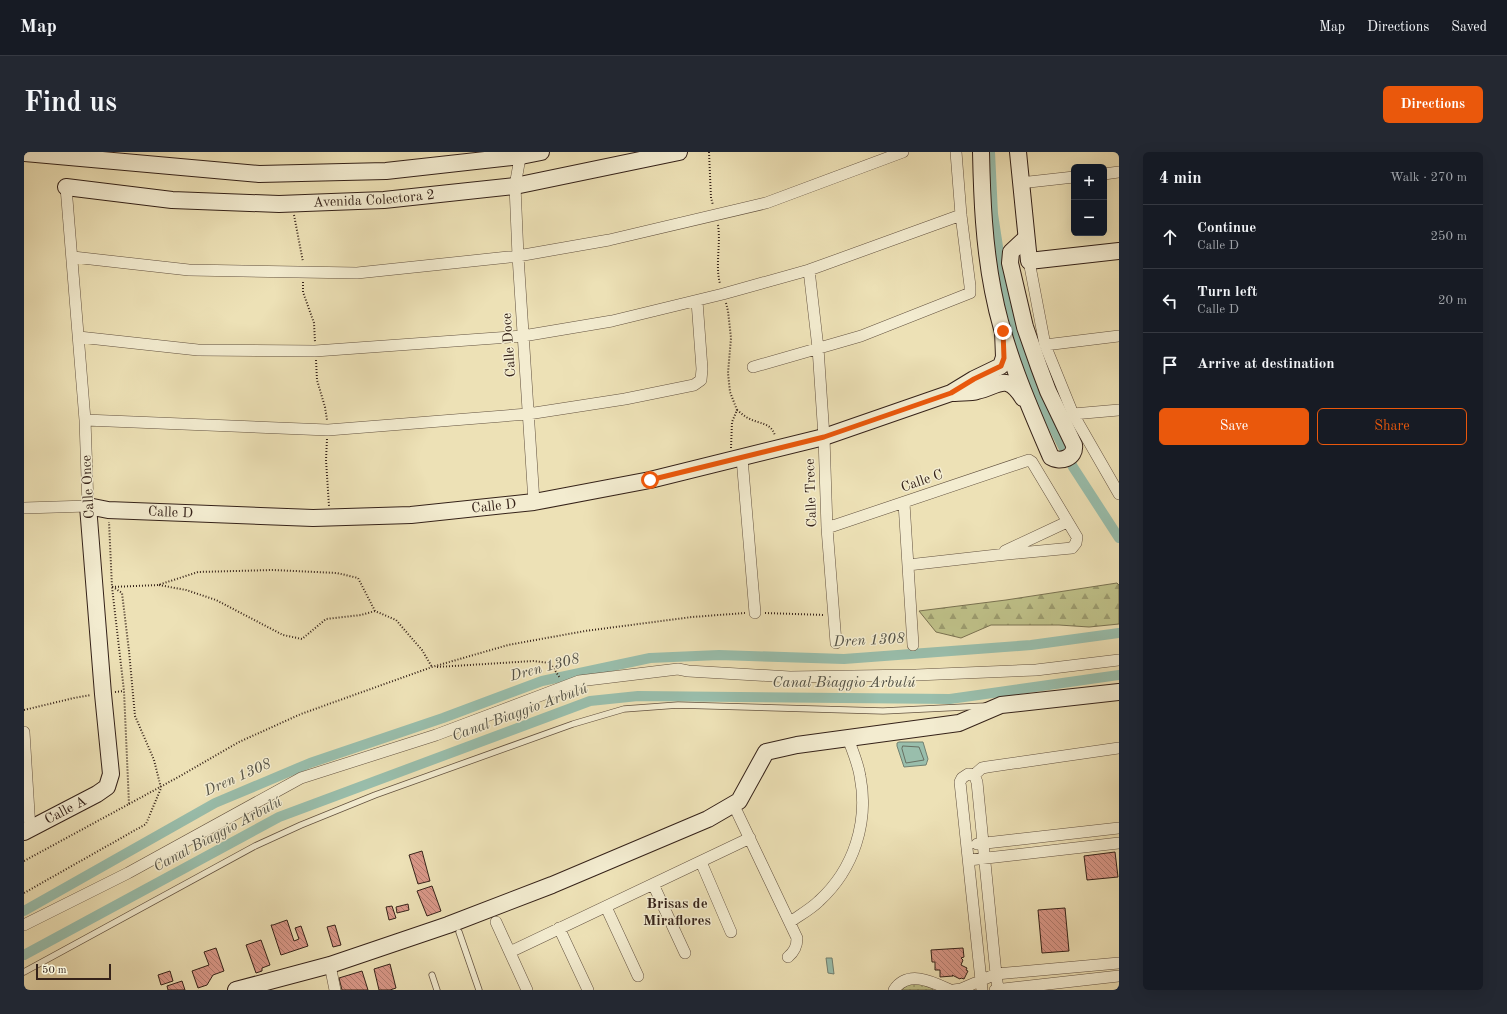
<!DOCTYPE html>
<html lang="en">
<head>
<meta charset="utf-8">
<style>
	body { margin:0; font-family:"Old Standard TT",serif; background:#242831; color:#f1f3f6 }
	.controls { position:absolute; right:12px; top:12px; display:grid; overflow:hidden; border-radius:6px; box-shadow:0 4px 16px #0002 }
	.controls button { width:36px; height:36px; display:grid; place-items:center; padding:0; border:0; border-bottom:1px solid #363941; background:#171b24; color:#f1f3f6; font:20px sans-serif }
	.scale { position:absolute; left:12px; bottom:10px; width:75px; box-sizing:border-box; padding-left:4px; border:2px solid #352219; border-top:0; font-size:11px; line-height:14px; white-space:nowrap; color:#352219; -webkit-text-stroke:3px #f3ecd0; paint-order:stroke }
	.stop { position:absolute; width:12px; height:12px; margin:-9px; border:3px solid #ea580c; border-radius:50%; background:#fff }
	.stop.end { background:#ea580c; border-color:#fff; box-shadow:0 1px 4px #0008 }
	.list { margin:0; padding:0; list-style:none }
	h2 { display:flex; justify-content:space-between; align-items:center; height:52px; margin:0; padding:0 16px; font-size:17px }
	h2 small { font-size:13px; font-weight:400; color:#9ea1a6 }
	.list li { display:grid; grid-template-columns:26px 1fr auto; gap:12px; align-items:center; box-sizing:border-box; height:64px; padding:0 16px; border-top:1px solid #363941 }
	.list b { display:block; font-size:15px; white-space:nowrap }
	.list p { margin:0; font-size:13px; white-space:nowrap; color:#9ea1a6 }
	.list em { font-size:13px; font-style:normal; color:#9ea1a6 }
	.actions { display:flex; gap:8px; padding:12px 16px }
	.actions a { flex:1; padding:9px 0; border:1px solid #ea580c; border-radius:6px; text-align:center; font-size:14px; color:#ea580c }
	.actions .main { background:#ea580c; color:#fff }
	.icon { flex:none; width:22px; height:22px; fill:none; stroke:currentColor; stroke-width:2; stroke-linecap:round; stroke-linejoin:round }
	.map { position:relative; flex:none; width:1095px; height:838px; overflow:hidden; border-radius:6px }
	header { display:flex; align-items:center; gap:24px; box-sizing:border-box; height:56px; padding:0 20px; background:#171b24; border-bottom:1px solid #363941 }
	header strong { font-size:19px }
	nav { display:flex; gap:22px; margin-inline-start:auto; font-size:14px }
	.intro { display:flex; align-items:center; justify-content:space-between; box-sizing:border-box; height:96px; padding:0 24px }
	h1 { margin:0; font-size:28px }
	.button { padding:10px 18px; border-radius:6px; background:#ea580c; color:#fff; font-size:14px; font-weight:700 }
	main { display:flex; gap:24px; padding:0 24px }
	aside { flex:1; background:#171b24; border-radius:6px; box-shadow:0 4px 16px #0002 }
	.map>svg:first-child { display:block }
	.grass { fill:url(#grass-dots); stroke:#7a7251 }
	.forest { fill:url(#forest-firs); stroke:#7a7251 }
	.water { fill:#99beac; stroke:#718071 }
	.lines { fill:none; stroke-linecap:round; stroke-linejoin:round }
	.shore { stroke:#677062; stroke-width:1 }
	.canal { stroke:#99beac; stroke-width:10 }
	.building { fill:url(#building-back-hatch); stroke:#352219 }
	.lane-casing { stroke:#635240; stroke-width:7 }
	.street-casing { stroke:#635240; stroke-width:12 }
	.secondary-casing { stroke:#352219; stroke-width:18 }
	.path { stroke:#352219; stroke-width:2; stroke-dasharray:1 2; stroke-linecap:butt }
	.lane { stroke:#f3ecd0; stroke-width:5.5 }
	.street { stroke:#f3ecd0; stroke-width:11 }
	.secondary { stroke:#f3ecd0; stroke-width:16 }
	.route { stroke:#ea580c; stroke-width:5 }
	.labels { text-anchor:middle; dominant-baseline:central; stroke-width:3; stroke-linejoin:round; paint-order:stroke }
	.street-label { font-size:14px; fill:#352219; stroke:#f3ecd0 }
	.water-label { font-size:15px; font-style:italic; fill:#535145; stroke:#f3ecd0 }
	.neighbourhood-label { font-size:15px; font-weight:bold; fill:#352219; stroke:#f3ecd0 }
</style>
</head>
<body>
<header>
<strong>Map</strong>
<nav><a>Map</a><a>Directions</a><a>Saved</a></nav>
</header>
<div class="intro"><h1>Find us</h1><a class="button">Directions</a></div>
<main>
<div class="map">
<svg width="1095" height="838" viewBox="0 0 1095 838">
	<defs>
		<pattern id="grass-dots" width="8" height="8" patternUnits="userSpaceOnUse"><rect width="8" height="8" fill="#bfc189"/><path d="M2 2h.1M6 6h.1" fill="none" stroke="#9c9c6f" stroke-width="1.8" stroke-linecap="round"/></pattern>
		<pattern id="forest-firs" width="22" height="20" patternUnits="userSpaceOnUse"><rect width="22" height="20" fill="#bfc189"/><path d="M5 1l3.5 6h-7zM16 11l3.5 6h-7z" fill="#9c9c6f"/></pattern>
		<pattern id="building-back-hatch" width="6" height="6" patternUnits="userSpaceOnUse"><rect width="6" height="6" fill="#da9889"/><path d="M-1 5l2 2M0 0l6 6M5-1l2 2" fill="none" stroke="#b27c6f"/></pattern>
	</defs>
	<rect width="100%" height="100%" fill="#ede1b6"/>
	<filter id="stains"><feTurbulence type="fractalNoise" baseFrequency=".005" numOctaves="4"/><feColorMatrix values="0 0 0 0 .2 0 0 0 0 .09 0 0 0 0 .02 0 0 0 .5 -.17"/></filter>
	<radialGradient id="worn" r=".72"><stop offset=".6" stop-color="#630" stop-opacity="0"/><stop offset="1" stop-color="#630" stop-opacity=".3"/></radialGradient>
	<path class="grass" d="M897 831 908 835 909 838H877L885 832Z"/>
	<path class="forest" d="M1093 431 1095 433V472L1065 475 1035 473H967L937 486 912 480 895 459 982 448Z"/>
	<path class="water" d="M875 590H899L904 607 902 613 880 615 873 594V591Z
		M802 806H808L810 822 804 821Z"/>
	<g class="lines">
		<path class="shore" d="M879 594 895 595 900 608 882 611 878 597Z"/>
		<path class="canal" d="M966 0 969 62 978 121 988 162 1003 214 1013 242 1049 315 1095 386
			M0 759 191 651 286 611 419 566 518 529 626 506 695 503 820 507 1007 493 1095 481
			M0 803 255 665 566 549 614 544 926 547 1095 523"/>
	</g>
	<path class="building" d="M398 699 406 729 394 732 385 703Z
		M1091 700 1094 725 1063 728 1060 704Z
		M408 734 417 759 403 764 393 739Z
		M384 752 385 758 373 761 372 755Z
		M368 754 372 766 365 768 362 755Z
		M1041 756 1045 799 1018 801 1014 758Z
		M263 768 270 789 275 787 271 776 277 774 284 794 257 803 247 773H249Z
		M311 773 317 793 309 795 303 775Z
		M237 788 246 813 238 816V819L232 821 222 793Z
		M192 796 200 819 189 823 183 833 174 836 168 819 185 813 180 800Z
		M939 796 940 805 937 806 939 808 937 813 943 816 942 818 944 819 940 827 937 826 936 827 928 823 929 824 916 825V818H911V810H908L907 798Z
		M366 812 372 836 366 838H355L350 817Z
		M146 819 149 829 137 833 134 823Z
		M338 819 344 838H318L315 826Z
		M158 829 161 838H144L143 834Z"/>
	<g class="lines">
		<defs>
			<path id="lane" d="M435 780 455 838
				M0 820 231 694 277 673 351 643 549 572 600 557 654 553 859 559 961 554
				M408 823 413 838"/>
			<path id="street" d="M497 0 491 34 494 104 510 350
				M1080 22 1095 20
				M996 31 1050 25
				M49 105 165 118 333 121 494 104 585 88 742 51 879 0
				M1005 109 1021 193 1049 262 1095 342
				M785 118 794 196 800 285 803 376 812 491
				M55 185 174 198 291 199 499 184 588 169 699 142 785 118 937 63
				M1021 193 1095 184
				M729 215 837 184 946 141V134L937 63 932 0
				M1049 262 1095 258
				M61 268 304 278 504 262 601 247 670 233 677 228 678 217 673 149
				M718 306 731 461
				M880 351 889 493
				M0 356 64 354 61 268 42 35
				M803 376 1005 308 1008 310 1053 385 1052 391 1048 396 973 403 884 413
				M981 399 1043 370
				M0 580 6 677
				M950 623 958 616 963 615 1095 596
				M713 660 773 786C773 795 770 800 764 805
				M953 692 1095 676
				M945 708 1095 691
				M677 710 707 780
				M629 732 661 801
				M582 755 614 824
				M472 770 503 838
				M766 770C776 763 787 757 795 749 830 717 845 670 836 624 834 611 828 598 824 586
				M0 773 104 721 277 626 412 583 555 529 654 517 664 519 766 525 892 523 1012 518 1095 508
				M535 776 564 838
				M486 800 726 686
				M306 813 311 838
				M870 838C884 817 909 830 926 838
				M930 838 937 837 972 822 1095 811
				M958 838 936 630 938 626 944 622 950 623 953 630 972 822 974 837
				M971 838 1095 824"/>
			<g id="secondary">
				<path d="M957 0C958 47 960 93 969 139 980 197 1004 252 1027 305 1036 311 1052 306 1050 293L1024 239 1015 215 1001 175 986 111 987 100 1002 86"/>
				<path d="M994 0 1005 109 1095 99"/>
				<path d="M0 1 235 22 362 19 497 4 517 0"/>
				<path id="s1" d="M42 35 148 48 255 52 360 48 491 34 655 0"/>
				<path d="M930 241C938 240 946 241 953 239 975 234 982 220 999 246"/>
				<path id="s2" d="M0 680 73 642 83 635 87 622 79 542 64 354 84 358 289 366 387 363 510 350 626 328 800 285 927 241 950 227 977 214 980 205 979 179"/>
				<path d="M212 838 306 813 424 773 528 733 684 667 715 649 742 600 773 593 935 571 977 553 1095 540"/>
			</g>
		</defs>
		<use href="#lane" class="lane-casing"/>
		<use href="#street" class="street-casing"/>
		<use href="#secondary" class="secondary-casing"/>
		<path class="path" d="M685 0 687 46 689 53
			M270 63 279 110
			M694 73C697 93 691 112 696 132
			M279 130V140L290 171 291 190
			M702 151 704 159 707 186 704 221 706 240 713 258 708 270 707 296
			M292 208 293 228 301 255 303 268
			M713 258C717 261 721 265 726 267 736 272 748 271 751 284
			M303 287 302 308 305 354
			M135 433 162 438 192 448 259 483 278 487 302 467 337 463 351 459
			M88 435 134 433 174 420 249 418 313 421 334 426 351 459 372 468 398 498 408 515
			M741 461 801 463
			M413 515 509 509 526 511 536 526
			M91 540 100 539
			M0 558 50 546 67 543
			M105 652 158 623 215 590 277 562 408 515 484 493 561 479 668 465 721 461
			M0 709 105 652 100 539 88 435 85 370
			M0 741 122 672 137 636 130 608 111 564 105 499 98 441 89 435"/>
		<use href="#lane" class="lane"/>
		<use href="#street" class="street"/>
		<use href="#secondary" class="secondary"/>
	</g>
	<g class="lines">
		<path class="route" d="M626 328 800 285 927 241 950 227 977 214 980 206 979 179"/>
	</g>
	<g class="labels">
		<g class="street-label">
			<text stroke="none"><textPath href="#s1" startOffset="309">Avenida Colectora 2</textPath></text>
			<text transform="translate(485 193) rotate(-94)">Calle Doce</text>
			<text transform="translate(898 329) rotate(-19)">Calle C</text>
			<text transform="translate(64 335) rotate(-93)">Calle Once</text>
			<text transform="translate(787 341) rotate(-92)">Calle Trece</text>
			<text stroke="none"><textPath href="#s2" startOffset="784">Calle D</textPath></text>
			<text stroke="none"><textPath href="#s2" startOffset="460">Calle D</textPath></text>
			<text stroke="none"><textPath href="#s2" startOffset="47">Calle A</textPath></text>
		</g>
		<g class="water-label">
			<text transform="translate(845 489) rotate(-3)">Dren 1308</text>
			<text transform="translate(521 516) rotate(-15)">Dren 1308</text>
			<text x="820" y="531">Canal Biaggio Arbulú</text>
			<text transform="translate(496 561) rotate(-20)">Canal Biaggio Arbulú</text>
			<text transform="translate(214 626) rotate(-24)">Dren 1308</text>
			<text transform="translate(194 683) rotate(-28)">Canal Biaggio Arbulú</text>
		</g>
		<g class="neighbourhood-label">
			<text x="653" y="752">Brisas de<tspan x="653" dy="17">Miraflores</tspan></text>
		</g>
	</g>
	<rect width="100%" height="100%" filter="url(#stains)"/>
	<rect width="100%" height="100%" fill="url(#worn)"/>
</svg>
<div class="controls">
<button>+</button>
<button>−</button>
</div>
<div class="scale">50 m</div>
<div class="stop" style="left:626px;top:328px"></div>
<div class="stop end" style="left:979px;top:179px"></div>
</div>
<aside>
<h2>4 min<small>Walk · 270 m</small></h2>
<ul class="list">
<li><svg class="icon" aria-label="ahead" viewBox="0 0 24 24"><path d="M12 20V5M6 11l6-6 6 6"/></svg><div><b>Continue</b><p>Calle D</p></div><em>250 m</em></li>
<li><svg class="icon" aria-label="left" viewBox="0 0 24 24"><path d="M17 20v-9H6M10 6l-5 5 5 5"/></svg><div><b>Turn left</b><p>Calle D</p></div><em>20 m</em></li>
<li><svg class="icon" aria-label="arrive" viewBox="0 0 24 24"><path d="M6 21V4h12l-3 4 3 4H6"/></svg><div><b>Arrive at destination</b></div></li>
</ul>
<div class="actions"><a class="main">Save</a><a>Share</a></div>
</aside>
</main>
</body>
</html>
